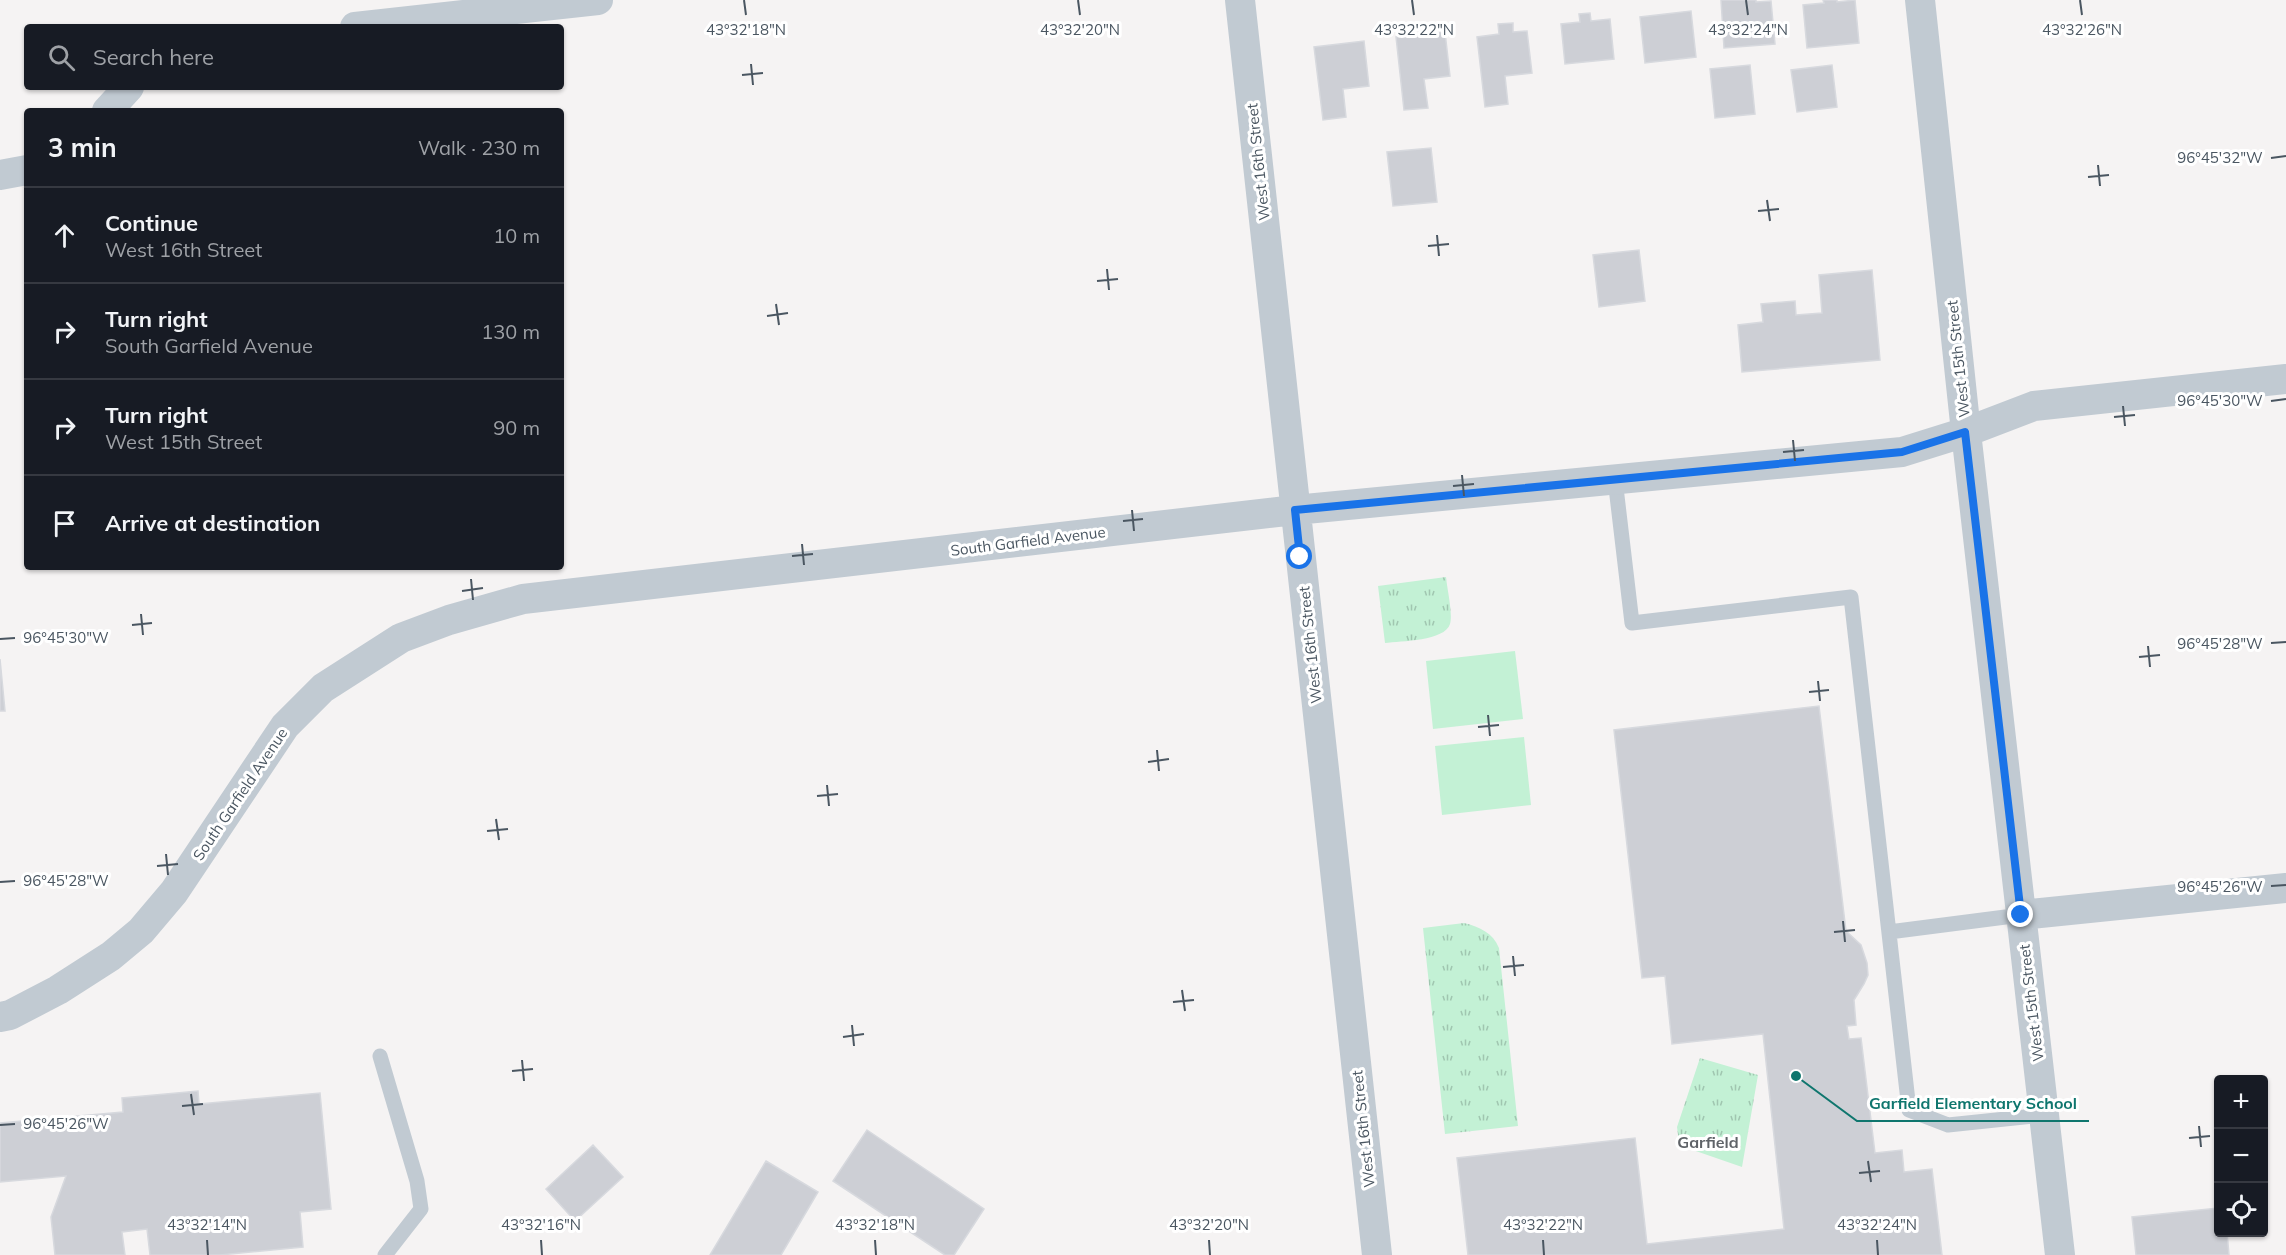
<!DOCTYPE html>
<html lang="en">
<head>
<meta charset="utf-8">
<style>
	body { margin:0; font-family:Mulish,sans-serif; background:#242831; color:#f1f3f6 }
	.controls { position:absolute; right:18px; bottom:18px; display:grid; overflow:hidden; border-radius:6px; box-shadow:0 2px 4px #0004 }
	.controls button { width:54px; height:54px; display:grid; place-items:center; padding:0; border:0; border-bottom:2px solid #363941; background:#171b24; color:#f1f3f6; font:30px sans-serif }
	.stop { position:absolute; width:18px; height:18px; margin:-14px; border:4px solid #1a73e8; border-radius:50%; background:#fff }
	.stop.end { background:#1a73e8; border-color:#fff; box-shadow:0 2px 6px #0008 }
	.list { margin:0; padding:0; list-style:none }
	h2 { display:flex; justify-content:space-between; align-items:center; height:78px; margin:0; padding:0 24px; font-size:26px }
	h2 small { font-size:20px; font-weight:400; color:#9ea1a6 }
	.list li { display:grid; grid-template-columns:39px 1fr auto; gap:18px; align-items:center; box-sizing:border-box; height:96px; padding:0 24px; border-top:2px solid #363941 }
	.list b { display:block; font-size:22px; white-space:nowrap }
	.list p { margin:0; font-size:20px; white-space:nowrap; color:#9ea1a6 }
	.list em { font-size:20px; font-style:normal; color:#9ea1a6 }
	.icon { flex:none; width:33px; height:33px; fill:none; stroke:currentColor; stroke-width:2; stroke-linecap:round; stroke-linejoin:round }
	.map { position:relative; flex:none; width:2286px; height:1255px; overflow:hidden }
	.search { position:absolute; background:#171b24; box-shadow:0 2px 4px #0004; left:24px; top:24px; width:540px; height:66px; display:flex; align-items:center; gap:15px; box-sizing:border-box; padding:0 21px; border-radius:6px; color:#9ea1a6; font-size:22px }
	.panel { position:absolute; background:#171b24; box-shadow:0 2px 4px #0004; left:24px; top:108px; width:540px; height:462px; border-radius:6px }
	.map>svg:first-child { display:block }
	.grass { fill:url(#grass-tufts) }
	.pitch { fill:#c3f1d5 }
	.building { fill:#cdcfd5; stroke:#d7d9de; stroke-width:1.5 }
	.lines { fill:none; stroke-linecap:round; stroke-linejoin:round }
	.service { stroke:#c1cad2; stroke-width:15 }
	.minor { stroke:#c1cad2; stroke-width:30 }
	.route { stroke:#1a73e8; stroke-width:8 }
	.ticks { fill:none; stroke:#4a5661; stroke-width:2 }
	.labels { text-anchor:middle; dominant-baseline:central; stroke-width:6; stroke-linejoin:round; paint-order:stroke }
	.street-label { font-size:15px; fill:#4a5661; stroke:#fff }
	.neighbourhood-label { font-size:16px; font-weight:bold; fill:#5f6368; stroke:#fff }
	.ticks-label { font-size:15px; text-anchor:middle; fill:#4a5661; stroke:#fff; stroke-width:6; stroke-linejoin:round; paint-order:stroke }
	.leader { fill:none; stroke:#0f766e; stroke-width:2 }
	.callout-dot { fill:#0f766e; stroke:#fff; stroke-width:2 }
	.callout-label { font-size:16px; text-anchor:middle; font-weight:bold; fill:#0f766e; stroke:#fff; stroke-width:6; stroke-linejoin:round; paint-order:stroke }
</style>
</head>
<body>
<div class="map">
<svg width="2286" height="1255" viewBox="0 0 2286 1255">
	<defs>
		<pattern id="grass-tufts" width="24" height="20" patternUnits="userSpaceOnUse" patternTransform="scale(1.5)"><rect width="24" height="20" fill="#c3f1d5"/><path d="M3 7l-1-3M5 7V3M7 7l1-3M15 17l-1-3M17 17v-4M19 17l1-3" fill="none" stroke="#a0c6b0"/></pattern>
	</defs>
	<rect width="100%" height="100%" fill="#f5f3f3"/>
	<path class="grass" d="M1446 577C1447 588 1453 614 1450 624 1445 641 1401 641 1385 643L1378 586Z
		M1464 923C1480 927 1493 933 1499 948L1518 1126 1445 1134 1423 928Z
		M1700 1058 1758 1075 1742 1167 1690 1149 1679 1142 1677 1127Z"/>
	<path class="pitch" d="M1515 651 1523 719 1433 729 1426 661Z
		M1524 737 1531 805 1442 815 1435 746Z"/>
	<path class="building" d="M1721 0H1756V2L1771 1 1775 44 1724 48Z
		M1823 0H1837V2L1855 0 1859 43 1807 48 1803 5 1824 3Z
		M1691 11 1696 57 1645 63 1640 17Z
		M1590 13 1591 21 1610 19 1614 59 1565 64 1561 24 1580 22 1579 14Z
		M1513 23V32L1527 31 1532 73 1505 76 1508 104 1485 107 1477 37 1499 34 1498 24Z
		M1445 32 1450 76 1424 79 1428 108 1404 110 1396 37Z
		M1364 41 1369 86 1343 89 1346 117 1323 120 1314 47Z
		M1750 65 1755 114 1715 118 1710 69Z
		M1832 65 1837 107 1797 112 1791 70Z
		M1431 148 1437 202 1393 206 1387 152Z
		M1639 250 1645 301 1599 307 1593 255Z
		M1872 270 1880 360 1742 372 1738 325 1763 322 1761 304 1795 301 1796 315 1822 313 1819 275Z
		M0 659 5 711H0Z
		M1819 706 1846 931 1861 945 1867 963 1868 975 1864 984 1854 1000 1856 1025 1847 1026 1849 1039 1861 1038 1875 1153 1902 1150 1904 1172 1932 1169 1942 1255H1468L1457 1158 1635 1138 1647 1244 1784 1229 1763 1034 1672 1044 1665 976 1642 978 1614 730Z
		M198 1091 199 1104 320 1093 331 1209 300 1212 303 1247 220 1255H150L147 1229 122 1232 125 1255H55L51 1217 66 1176 0 1182V1123L123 1112 122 1098Z
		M867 1130 984 1209 954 1255H945L833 1181Z
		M593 1145 623 1177 575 1221 546 1189Z
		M766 1161 818 1192 781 1255H710Z
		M2218 1208V1232H2227L2229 1255H2136L2132 1217Z"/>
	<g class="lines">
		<path class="service" d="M1615 479 1632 623 1851 597 1909 1110 1948 1125 2044 1115
			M1889 932 2021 915
			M380 1056 417 1181 421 1209 385 1255"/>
		<path class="minor" d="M1240 0 1377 1255
			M1920 0 1966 432 2060 1255
			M355 27 598 0
			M107 111 129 87
			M0 175 27 170
			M2021 915 2286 888
			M0 1017 10 1015 58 990 111 956 141 931 174 892 285 726 323 688 401 638 449 620 523 599 1295 510 1902 452 1966 432 2034 406 2286 379"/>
	</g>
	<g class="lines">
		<path class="route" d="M1300 557 1295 510 1902 452 1965 432 2021 915"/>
	</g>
	<path class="ticks" d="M744 0 746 15M1078 0 1080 15M1412 0 1414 15M1746 0 1748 15M2080 0 2082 15M751 64 753 85M742 75 763 73M2271 158 2286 156M2098 165 2100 186M2088 177 2109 175M1767 200 1770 221M1758 211 1779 209M1437 235 1439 256M1428 246 1449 244M1107 269 1109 290M1097 281 1118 279M776 304 779 325M767 316 788 313M2271 401 2286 399M2123 406 2125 426M2114 417 2135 415M1793 440 1795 461M1783 452 1804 450M1462 475 1464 496M1453 486 1474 484M1132 510 1134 531M1123 521 1143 519M802 544 804 565M792 556 813 554M471 579 473 600M462 591 483 588M141 614 143 635M132 625 152 623M0 639 15 638M2271 643 2286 642M2148 646 2150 667M2139 657 2160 655M1818 681 1820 701M1809 692 1829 690M1488 715 1490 736M1478 727 1499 725M1157 750 1159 771M1148 762 1169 759M827 785 829 806M817 796 838 794M496 819 499 840M487 831 508 829M166 854 168 875M157 866 178 864M0 882 15 881M2271 886 2286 885M1843 921 1845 942M1834 932 1855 930M1513 956 1515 976M1503 967 1524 965M1182 990 1185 1011M1173 1002 1194 1000M852 1025 854 1046M843 1037 864 1034M522 1060 524 1081M512 1071 533 1069M191 1094 194 1115M182 1106 203 1104M0 1125 15 1124M2199 1126 2201 1147M2189 1138 2210 1136M1868 1161 1871 1182M1859 1173 1880 1171M207 1240 208 1255M541 1240 542 1255M875 1240 876 1255M1209 1240 1210 1255M1543 1240 1544 1255M1877 1240 1878 1255"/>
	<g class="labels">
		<g class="street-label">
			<text transform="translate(1258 162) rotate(-96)">West 16th Street</text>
			<text transform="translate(1958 359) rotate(-96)">West 15th Street</text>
			<text transform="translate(1028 541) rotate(-7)">South Garfield Avenue</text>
			<text transform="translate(1310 645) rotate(-96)">West 16th Street</text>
			<text transform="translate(240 794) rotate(-56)">South Garfield Avenue</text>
			<text transform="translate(2031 1003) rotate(-97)">West 15th Street</text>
			<text transform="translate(1363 1129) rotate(-96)">West 16th Street</text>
		</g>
		<g class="neighbourhood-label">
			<text x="1708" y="1142">Garfield</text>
		</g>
	</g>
	<g class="ticks-label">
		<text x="746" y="35">43°32'18"N</text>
		<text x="1080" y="35">43°32'20"N</text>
		<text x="1414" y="35">43°32'22"N</text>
		<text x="1748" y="35">43°32'24"N</text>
		<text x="2082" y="35">43°32'26"N</text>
		<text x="2220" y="163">96°45'32"W</text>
		<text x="2220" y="406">96°45'30"W</text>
		<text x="66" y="643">96°45'30"W</text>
		<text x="2220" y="649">96°45'28"W</text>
		<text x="66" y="886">96°45'28"W</text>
		<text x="2220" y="892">96°45'26"W</text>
		<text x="66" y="1129">96°45'26"W</text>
		<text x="207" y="1230">43°32'14"N</text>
		<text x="541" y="1230">43°32'16"N</text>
		<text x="875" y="1230">43°32'18"N</text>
		<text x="1209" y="1230">43°32'20"N</text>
		<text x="1543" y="1230">43°32'22"N</text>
		<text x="1877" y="1230">43°32'24"N</text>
	</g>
	<path class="leader" d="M1796 1076L1857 1121H2089"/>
	<circle class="callout-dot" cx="1796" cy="1076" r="6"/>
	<g class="callout-label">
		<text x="1973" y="1109">Garfield Elementary School</text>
	</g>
</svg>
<div class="controls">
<button>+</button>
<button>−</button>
<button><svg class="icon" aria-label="locate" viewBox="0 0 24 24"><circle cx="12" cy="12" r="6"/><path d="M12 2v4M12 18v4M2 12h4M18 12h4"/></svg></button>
</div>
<div class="stop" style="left:1300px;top:557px"></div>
<div class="stop end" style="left:2021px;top:915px"></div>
<div class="search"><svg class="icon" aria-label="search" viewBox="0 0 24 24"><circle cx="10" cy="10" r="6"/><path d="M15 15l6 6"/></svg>Search here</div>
<section class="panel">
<h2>3 min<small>Walk · 230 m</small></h2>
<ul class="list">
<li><svg class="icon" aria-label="ahead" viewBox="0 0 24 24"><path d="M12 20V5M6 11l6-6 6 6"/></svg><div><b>Continue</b><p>West 16th Street</p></div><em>10 m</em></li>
<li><svg class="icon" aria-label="right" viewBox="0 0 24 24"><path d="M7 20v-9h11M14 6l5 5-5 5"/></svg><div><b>Turn right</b><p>South Garfield Avenue</p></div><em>130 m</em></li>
<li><svg class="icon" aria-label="right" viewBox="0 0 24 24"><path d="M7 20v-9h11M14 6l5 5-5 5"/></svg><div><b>Turn right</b><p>West 15th Street</p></div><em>90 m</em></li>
<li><svg class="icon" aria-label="arrive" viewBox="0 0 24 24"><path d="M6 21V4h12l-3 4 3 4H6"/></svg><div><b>Arrive at destination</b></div></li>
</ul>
</section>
</div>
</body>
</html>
